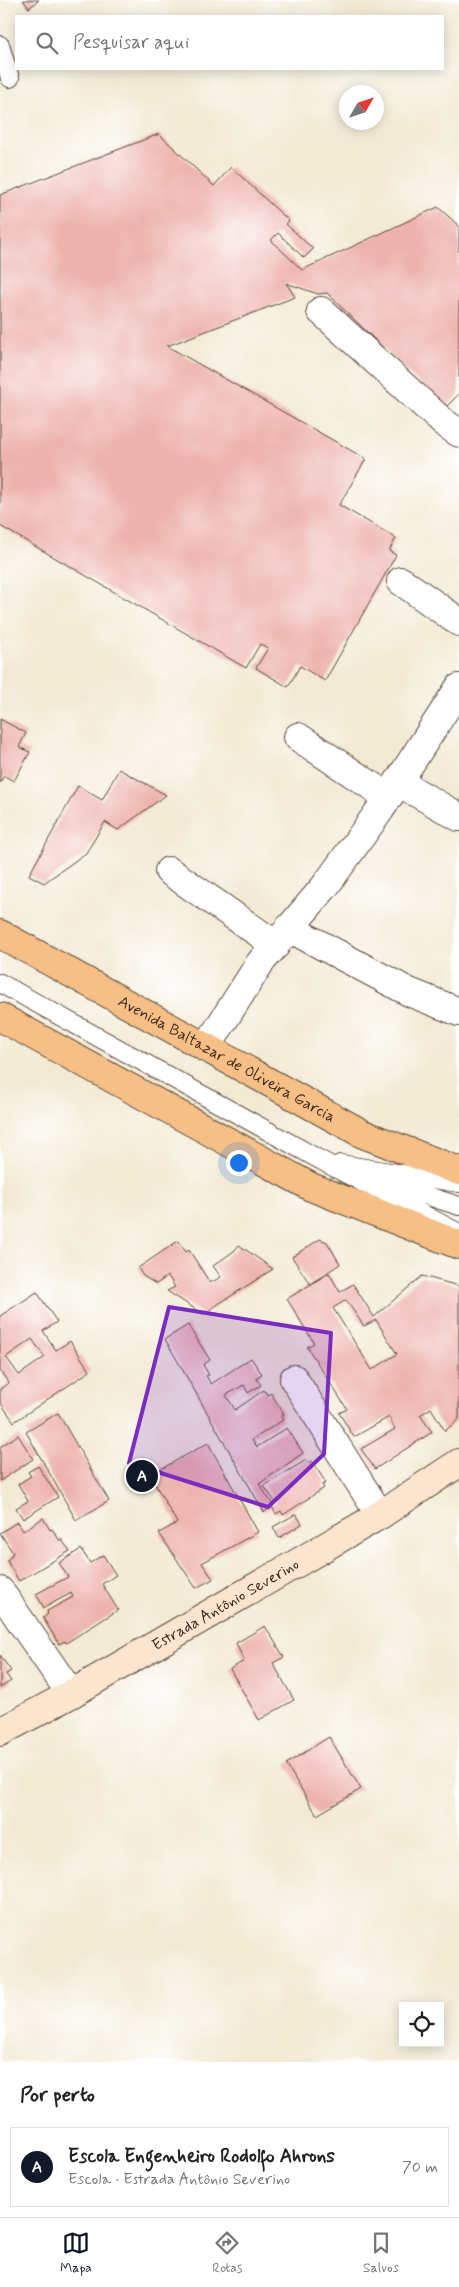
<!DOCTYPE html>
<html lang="pt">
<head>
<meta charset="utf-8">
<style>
	body { margin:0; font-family:Mynerve,sans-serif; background:#f6f6f6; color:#222 }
	.controls { position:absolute; right:15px; bottom:15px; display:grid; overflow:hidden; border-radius:0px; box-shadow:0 2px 12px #0003 }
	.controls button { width:45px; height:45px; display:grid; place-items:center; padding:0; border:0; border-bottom:1px solid #e0e0e0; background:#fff; color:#222; font:25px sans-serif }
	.compass { position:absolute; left:339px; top:85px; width:45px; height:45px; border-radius:50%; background:#fff; box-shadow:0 2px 12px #0003; rotate:51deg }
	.you { position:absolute; left:238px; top:1162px; width:18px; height:18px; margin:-12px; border:4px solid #fff; border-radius:50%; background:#1a73e8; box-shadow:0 0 0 8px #1a73e833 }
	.badge { display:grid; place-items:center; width:32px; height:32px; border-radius:50%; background:#111827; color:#fff; font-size:16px; font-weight:700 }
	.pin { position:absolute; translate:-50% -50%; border:2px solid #fff; box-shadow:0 1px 5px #0006 }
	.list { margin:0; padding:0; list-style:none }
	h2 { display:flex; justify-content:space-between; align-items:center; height:65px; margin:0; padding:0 20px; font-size:21px }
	h2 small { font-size:16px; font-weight:400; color:#767676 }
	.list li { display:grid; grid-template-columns:32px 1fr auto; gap:15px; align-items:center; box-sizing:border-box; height:80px; margin:0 10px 10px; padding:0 10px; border:1px solid #e0e0e0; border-radius:0px }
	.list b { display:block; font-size:19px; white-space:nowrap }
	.list p { margin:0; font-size:16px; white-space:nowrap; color:#767676 }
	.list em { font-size:16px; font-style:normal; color:#767676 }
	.icon { flex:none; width:28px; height:28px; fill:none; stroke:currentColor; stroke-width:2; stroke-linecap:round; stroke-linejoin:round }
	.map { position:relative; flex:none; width:459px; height:2062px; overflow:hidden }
	.search { position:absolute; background:#fff; box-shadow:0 2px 12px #0003; left:15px; right:15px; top:15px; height:55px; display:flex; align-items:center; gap:12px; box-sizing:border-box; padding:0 18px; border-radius:0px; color:#767676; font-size:19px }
	.sheet { height:155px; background:#fff }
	nav { display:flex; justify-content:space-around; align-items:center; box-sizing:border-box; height:70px; border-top:1px solid #e0e0e0; background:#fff; font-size:14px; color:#767676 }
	nav a { display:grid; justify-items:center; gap:2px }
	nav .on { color:#111827 }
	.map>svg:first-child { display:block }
	.building { fill:#eeb3ae; fill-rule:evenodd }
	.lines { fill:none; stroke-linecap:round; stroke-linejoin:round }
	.service-casing { stroke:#574739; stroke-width:20 }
	.minor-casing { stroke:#574739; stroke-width:30 }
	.secondary-casing { stroke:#574739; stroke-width:30 }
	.primary-casing { stroke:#574739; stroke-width:30 }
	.service { stroke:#fff; stroke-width:18 }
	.minor { stroke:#fff; stroke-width:28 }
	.secondary { stroke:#fbe5cf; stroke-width:28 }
	.primary { stroke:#f5bf86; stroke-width:28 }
	.marked { fill:#7b2cbf; fill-opacity:0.2; stroke:#7b2cbf; stroke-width:4; stroke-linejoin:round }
	.labels { text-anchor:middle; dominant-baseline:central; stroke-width:4.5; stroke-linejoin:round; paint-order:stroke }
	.street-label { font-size:16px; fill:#3b2a1e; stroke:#fff }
</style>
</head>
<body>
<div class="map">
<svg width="459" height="2062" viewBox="0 0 459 2062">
	<rect width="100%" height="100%" fill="#fff"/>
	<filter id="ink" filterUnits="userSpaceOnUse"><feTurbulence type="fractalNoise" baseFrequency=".02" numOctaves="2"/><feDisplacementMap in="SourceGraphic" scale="10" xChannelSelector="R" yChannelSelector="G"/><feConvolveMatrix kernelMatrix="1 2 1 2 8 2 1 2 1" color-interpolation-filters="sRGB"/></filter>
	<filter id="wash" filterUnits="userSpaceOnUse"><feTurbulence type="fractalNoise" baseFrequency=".0096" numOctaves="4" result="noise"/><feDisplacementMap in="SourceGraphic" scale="20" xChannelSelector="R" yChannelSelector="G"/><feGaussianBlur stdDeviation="1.12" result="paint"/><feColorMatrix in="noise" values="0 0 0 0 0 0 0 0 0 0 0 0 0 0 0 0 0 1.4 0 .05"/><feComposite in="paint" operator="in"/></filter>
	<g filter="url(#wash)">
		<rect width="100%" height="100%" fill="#f3ead4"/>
		<g id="blocks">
			<path class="building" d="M23 0H39L29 8Z
				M159 134 214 186 231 167 289 221 286 224 313 249 304 258 278 233 271 240 302 270 438 207 459 226V394L445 408 327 293 318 294 286 283 295 297 167 346 366 459 339 505 396 538 389 551 396 555 325 681 300 666 288 687 256 668 268 648 260 644 246 668 0 526V195Z
				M0 719 26 733 19 747 30 752 14 781 4 776 0 783Z
				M119 769 166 795 118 830 105 822 86 853 44 883 29 875 78 786 102 800Z
				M320 1239 327 1242 340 1264 310 1284 292 1257Z
				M178 1241 186 1252 189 1250 210 1283 221 1277 213 1266 234 1251 239 1245 273 1269 203 1314 167 1291 175 1287 168 1276 156 1284 143 1276 138 1268Z
				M329 1273 340 1292 353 1284 374 1317 422 1276 459 1286V1419L445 1431 431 1408 420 1415 432 1432 375 1469 361 1449 395 1429 389 1417 354 1437 339 1413 347 1409 307 1347 314 1343 287 1299ZM346 1300 364 1326 376 1320 397 1354 372 1370 333 1308Z
				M37 1292 57 1322 43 1331 56 1350 70 1341 90 1371 14 1422 0 1402V1389L9 1383 0 1371V1316ZM32 1339 45 1357 19 1375 6 1357Z
				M188 1325 210 1360 203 1365 209 1375 206 1376 211 1384 251 1358 262 1374 256 1378 261 1385 248 1393 244 1385 226 1395 235 1410 264 1390 268 1395 271 1393 284 1414 281 1416 283 1420 252 1440 257 1447 287 1428 303 1453 259 1484 273 1505 276 1503 264 1486 306 1460 308 1463 312 1461 326 1483 322 1485 324 1488 283 1515 281 1511 276 1514 272 1507 264 1512 165 1339Z
				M58 1413 109 1501 76 1520 26 1432Z
				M18 1435 33 1459 0 1481V1447Z
				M208 1443 258 1532 202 1563 213 1579 196 1588 159 1533 177 1523 150 1475Z
				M38 1466 58 1497 23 1519 16 1508 28 1501 18 1484 31 1476 28 1472Z
				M296 1514 302 1524 279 1538 273 1527Z
				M43 1518 50 1530 52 1529 60 1541 61 1539 70 1551 19 1581 7 1561 13 1553 0 1533 17 1522 23 1531Z
				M81 1549 90 1563 103 1555 116 1575 102 1584 118 1610 66 1643 65 1641 59 1644 43 1618 48 1614 47 1611 73 1597 71 1593 44 1608 36 1594 68 1577 59 1563Z
				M265 1626 284 1657 273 1663 294 1700 259 1720 230 1669 244 1661 236 1643Z
				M0 1655 11 1671 6 1674 11 1681 0 1688Z
				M329 1737 361 1789 317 1815 286 1764Z"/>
		</g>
	</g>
	<g filter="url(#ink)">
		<use href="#blocks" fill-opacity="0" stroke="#574739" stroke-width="1"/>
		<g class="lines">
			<defs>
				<path id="service" d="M0 45 10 78
					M0 983 324 1162 459 1233
					M340 1164 459 1183
					M372 1178 459 1206"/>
				<path id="minor" d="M321 311 443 422 459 433
					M401 581 459 622
					M298 737 388 797
					M398 782 459 817
					M169 871 276 945
					M289 928 409 992 459 1012
					M206 1048 260 963 326 885 380 810 459 688
					M294 1379 380 1515
					M0 1591 71 1694"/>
				<g id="secondary">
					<path id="s1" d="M0 1732 71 1694 380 1515 459 1463"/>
				</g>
				<g id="primary">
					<path id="s2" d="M0 934 363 1134 459 1171"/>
					<path d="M0 1017 311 1187 459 1245"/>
				</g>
			</defs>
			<use href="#service" class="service-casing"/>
			<use href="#minor" class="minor-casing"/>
			<use href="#secondary" class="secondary-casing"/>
			<use href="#primary" class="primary-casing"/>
			<use href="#service" class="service"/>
			<use href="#minor" class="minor"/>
			<use href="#secondary" class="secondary"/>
			<use href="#primary" class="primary"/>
		</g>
	</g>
	<path class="marked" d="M169 1307 331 1333 324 1454 268 1507 129 1463Z"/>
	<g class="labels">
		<g class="street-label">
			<text stroke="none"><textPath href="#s2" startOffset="259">Avenida Baltazar de Oliveira Garcia</textPath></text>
			<text stroke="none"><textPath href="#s1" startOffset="259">Estrada Antônio Severino</textPath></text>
		</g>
	</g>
</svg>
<div class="controls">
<button><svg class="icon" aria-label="locate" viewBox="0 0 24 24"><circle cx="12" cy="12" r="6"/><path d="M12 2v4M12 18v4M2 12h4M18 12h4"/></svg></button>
</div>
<svg class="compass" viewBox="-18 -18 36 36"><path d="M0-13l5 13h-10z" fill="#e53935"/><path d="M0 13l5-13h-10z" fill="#767676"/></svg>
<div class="you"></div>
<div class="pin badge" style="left:142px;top:1476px">A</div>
<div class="search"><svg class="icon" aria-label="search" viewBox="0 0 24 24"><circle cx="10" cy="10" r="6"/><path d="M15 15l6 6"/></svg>Pesquisar aqui</div>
</div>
<section class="sheet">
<h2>Por perto<small></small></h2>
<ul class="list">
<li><span class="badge">A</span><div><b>Escola Engenheiro Rodolfo Ahrons</b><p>Escola · Estrada Antônio Severino</p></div><em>70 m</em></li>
</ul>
</section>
<nav>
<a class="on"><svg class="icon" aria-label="map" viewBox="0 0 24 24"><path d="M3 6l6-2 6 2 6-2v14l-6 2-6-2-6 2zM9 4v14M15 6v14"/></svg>Mapa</a>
<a><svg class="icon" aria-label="directions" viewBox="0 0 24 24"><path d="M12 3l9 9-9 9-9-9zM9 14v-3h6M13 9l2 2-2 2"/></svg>Rotas</a>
<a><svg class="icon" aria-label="saved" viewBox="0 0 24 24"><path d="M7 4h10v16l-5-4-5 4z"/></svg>Salvos</a>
</nav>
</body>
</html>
